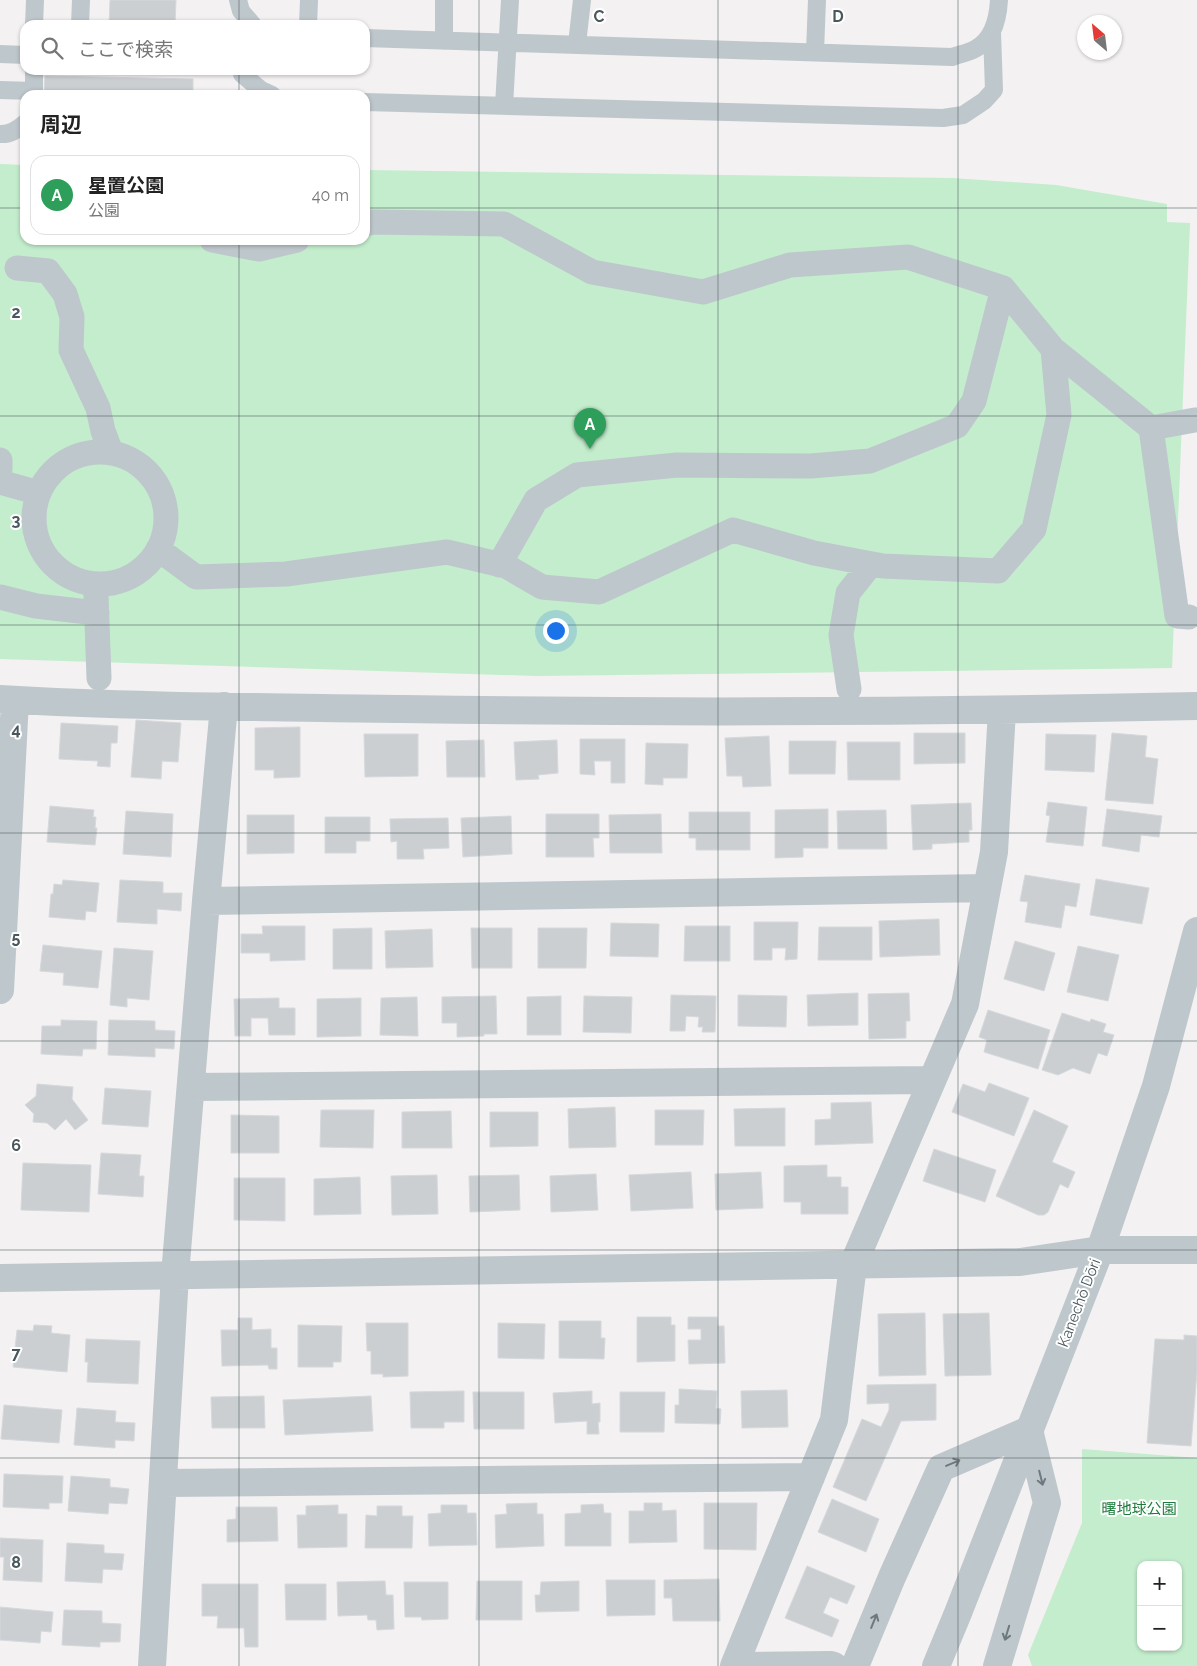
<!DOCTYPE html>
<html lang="ja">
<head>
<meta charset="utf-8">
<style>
	body { margin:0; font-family:Raleway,"Noto Sans JP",sans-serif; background:#f6f6f6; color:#222 }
	.controls { position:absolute; right:15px; bottom:15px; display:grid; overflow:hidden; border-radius:10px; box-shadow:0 1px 4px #0004 }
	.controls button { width:45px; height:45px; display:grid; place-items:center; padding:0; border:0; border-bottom:1px solid #e0e0e0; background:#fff; color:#222; font:25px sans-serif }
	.compass { position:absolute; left:1077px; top:15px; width:45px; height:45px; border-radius:50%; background:#fff; box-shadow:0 1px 4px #0004; rotate:332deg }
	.you { position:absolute; left:555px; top:630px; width:18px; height:18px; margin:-12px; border:4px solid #fff; border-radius:50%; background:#1a73e8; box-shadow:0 0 0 8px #1a73e833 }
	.badge { display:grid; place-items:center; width:32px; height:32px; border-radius:50%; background:#7c3aed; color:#fff; font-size:16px; font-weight:700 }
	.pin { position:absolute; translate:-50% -41px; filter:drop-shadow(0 1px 2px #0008) }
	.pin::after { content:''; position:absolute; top:26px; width:18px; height:15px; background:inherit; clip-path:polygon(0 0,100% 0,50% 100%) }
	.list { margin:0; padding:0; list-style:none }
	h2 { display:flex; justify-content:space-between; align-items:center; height:65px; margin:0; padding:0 20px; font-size:21px }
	h2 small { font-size:16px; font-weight:400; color:#767676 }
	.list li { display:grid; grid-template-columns:32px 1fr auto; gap:15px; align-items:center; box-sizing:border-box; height:80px; margin:0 10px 10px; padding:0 10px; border:1px solid #e0e0e0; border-radius:15px }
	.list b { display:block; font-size:19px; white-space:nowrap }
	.list p { margin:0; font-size:16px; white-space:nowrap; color:#767676 }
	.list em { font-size:16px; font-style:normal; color:#767676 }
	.icon { flex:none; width:28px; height:28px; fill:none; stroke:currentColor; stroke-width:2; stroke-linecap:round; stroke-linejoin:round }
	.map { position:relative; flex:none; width:1197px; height:1666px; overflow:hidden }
	.search { position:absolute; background:#fff; box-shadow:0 1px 4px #0004; left:20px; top:20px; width:350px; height:55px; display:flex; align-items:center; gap:12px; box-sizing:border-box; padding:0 18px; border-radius:15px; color:#767676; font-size:19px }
	.panel { position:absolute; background:#fff; box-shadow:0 1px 4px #0004; left:20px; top:90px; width:350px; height:155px; border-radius:15px }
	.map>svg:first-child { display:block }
	.green { fill:#c3edcc; fill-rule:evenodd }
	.building { fill:#cbcfd2; stroke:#d5d8dc }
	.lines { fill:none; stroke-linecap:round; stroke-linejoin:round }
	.service { stroke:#bec7cc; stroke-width:18 }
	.pedestrian { stroke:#bec7cc; stroke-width:25 }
	.minor { stroke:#bec7cc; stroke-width:28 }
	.tertiary { stroke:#bec7cc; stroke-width:28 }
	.oneway { stroke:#6d797e }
	.grid { fill:none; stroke:#4a575d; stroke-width:1; stroke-opacity:0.55 }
	.labels { text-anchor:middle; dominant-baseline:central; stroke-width:4; stroke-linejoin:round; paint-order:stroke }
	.street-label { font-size:15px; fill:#4a575d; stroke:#fff }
	.park-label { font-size:15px; fill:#1d7c3c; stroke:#fff }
	.grid-label { font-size:16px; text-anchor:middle; font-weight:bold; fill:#4a575d; stroke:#fff; stroke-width:4; stroke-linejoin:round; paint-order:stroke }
</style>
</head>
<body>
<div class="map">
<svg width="1197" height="1666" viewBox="0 0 1197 1666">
	<rect width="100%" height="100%" fill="#f3f1f1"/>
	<path class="green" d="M0 164 25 165V240H365V170L952 178 1056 185 1167 204V222L1190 223 1172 668 537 676 0 659Z
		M1082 1449 1197 1458V1666H1032L1028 1655 1082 1523ZM1141 1565H1178V1647H1141Z"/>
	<path class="building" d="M110 0H176L175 25H109Z
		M45 76 193 79V95H44Z
		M136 720 181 723 178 762 162 761 161 779 131 777Z
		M61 723 118 726 117 743H111L110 767 97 766 98 761 59 759Z
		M300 727V777L274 778V770H255V728Z
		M914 733H965V763L914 764Z
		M1112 733 1147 736 1145 757 1158 759 1153 804 1105 800Z
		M364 734H418V776L365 777Z
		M1046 734 1096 735 1094 772 1045 770Z
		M769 736 771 786 743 787 742 776H727L725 738Z
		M580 739H625V783H611V761H594L595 775 580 774Z
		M484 740 485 777H447L446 741Z
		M557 740 558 773 538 775 539 779 516 780 514 742Z
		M789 741H836L835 774H789Z
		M847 742H900V780H848Z
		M646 743 688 744 687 778H663V785L645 784Z
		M1048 802 1087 807 1083 846 1046 842 1050 816 1046 815Z
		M971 803 972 830H969V842L932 844V849L913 850 911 805Z
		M50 806 94 810 93 817H96L95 828H97L95 845 47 842Z
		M828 809V848H803V857L775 858V810Z
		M1107 809 1162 816 1159 837 1141 835 1139 852 1102 846Z
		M886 810 887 849H838L837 811Z
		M126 811 173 814 171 857 123 854Z
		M689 812H750V850H696V838H689Z
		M546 814H599V838H593L594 857H546Z
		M661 814 662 853H610L609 815Z
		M247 815H294V853L247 854Z
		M511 816 512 854 463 857 461 818Z
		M325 817H370V841H356V853H325Z
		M448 818 449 848 423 849 424 859H397V841L391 842 390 819Z
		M1025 875 1080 884 1076 907 1065 905 1061 928 1025 922 1028 902 1020 901Z
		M1096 879 1149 888 1142 924 1090 915Z
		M63 880 99 883 96 912 86 911 85 920 49 917 51 894H53L54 884 62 885Z
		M120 880 163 882V893H182L181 911 157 909V924L117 922Z
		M939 919 940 955 880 957 879 921Z
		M754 922H798L797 959 785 960 786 948H772V960H754Z
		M611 923 659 924 658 957 610 956Z
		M262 926H305V960L270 961V953H241V934H263Z
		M685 926H730V961H684Z
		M819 927H872V960H818Z
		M372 928V969H333V929Z
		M471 928H512V968H472Z
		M538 928H587L586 968H538Z
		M432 929 433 967 386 968 385 931Z
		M1015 941 1055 953 1044 991 1004 979Z
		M43 945 102 951 98 988 63 985 64 973 40 971Z
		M1078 946 1119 955 1108 1001 1067 992Z
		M114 948 153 951 149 1000 127 998V1007L110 1005Z
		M858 993V1025L808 1026 807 995Z
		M909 993 910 1021H906V1038L869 1039 868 994Z
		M671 995 716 996 715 1032H702L703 1027H698L699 1017 686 1016 685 1031H670Z
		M738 995 787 996 786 1027 738 1026Z
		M496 996 497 1034H484V1036L457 1037V1023H442V997Z
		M561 996V1035H527V997Z
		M584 996 632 997 631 1033 583 1032Z
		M417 997 418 1036 380 1035 381 998Z
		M279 998V1008H295V1035H269L268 1018H251V1036H235L234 999Z
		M361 998V1036L317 1037V999Z
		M988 1010 1050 1030 1038 1069 984 1052 987 1040 979 1037Z
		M1062 1013 1090 1022 1091 1019 1106 1024 1103 1032 1114 1035 1107 1056 1098 1053 1090 1074 1073 1068 1058 1075 1042 1070Z
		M61 1020 97 1021 96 1049H83L82 1056 41 1054 42 1026H61Z
		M109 1020 155 1021V1030L175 1031 174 1049 155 1048V1057L108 1055Z
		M989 1083 1029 1098 1014 1136 952 1112 963 1084 985 1092Z
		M37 1084 73 1087 72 1099 88 1120 75 1130 66 1119 55 1130 47 1123 33 1122 34 1114 25 1105 36 1096Z
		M105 1088 151 1091 148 1127 102 1124Z
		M871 1102 873 1143 815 1145V1120L831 1119V1103Z
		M615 1107 616 1147 569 1148 568 1109Z
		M785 1108V1146H735L734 1109Z
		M321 1110H374L373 1148 320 1147Z
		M655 1110H704L703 1145H655Z
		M1034 1110 1068 1126 1052 1162 1075 1172 1068 1188 1060 1184 1048 1212 1044 1215H1038L996 1196Z
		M451 1111 452 1148H402V1112Z
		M490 1112H538V1146L490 1147Z
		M231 1115 279 1116V1153H231Z
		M934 1149 996 1170 985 1202 923 1181Z
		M101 1153 141 1155 139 1176H144L143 1197 98 1194Z
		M23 1163 91 1165 89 1212 21 1210Z
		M827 1165V1177H841V1187H848V1214H801V1202H784V1166Z
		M691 1172 693 1208 631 1211 629 1175Z
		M761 1172 763 1208 716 1210 715 1174Z
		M596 1174 598 1210 551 1212 550 1176Z
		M437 1175 438 1214 392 1215 391 1176Z
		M519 1175 520 1210 470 1212 469 1176Z
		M360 1177 361 1214 314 1215V1179Z
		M234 1178H285V1221L234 1220Z
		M925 1313 926 1375 879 1376 878 1314Z
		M989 1313 991 1375 945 1376 943 1314Z
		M637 1317H671V1325H675V1361L637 1362Z
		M688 1317H717L718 1326H724L725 1363 689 1364 688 1340H701V1329H688Z
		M238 1318H252V1330L271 1329V1348H277V1369H269L268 1365 222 1366 221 1330H238Z
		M559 1321H601V1338H605L604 1359 559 1358Z
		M366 1323H408V1376L383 1377V1374H371V1351H367Z
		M498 1323 545 1324 544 1359 498 1358Z
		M34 1325 52 1326 51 1333 70 1335 67 1372 13 1367 17 1330 33 1331Z
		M298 1325 342 1326 341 1362H333V1367H298Z
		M1184 1335 1197 1336V1372L1191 1446 1147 1443 1155 1339 1184 1340Z
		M86 1339 140 1341 138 1384 87 1382 88 1362H85Z
		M936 1384V1420L901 1421 866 1501 833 1487 862 1419 881 1427 889 1410V1403L867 1404V1385Z
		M679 1389 717 1391 716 1408 721 1409 720 1424 675 1423V1405H679Z
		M787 1390 788 1427 742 1428 741 1391Z
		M464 1391V1422H444V1428H411L410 1392Z
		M592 1391V1404L600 1403V1422H598L599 1434H587V1421L555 1423 553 1393Z
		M473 1392H524V1429H474Z
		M620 1392H665L664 1432H620Z
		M264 1396 265 1428H212L211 1397Z
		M371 1396 373 1431 285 1435 283 1400Z
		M4 1405 62 1410 59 1443 1 1439Z
		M77 1408 116 1411 115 1422 135 1423 134 1441 115 1440V1448L74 1445Z
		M4 1474 63 1476 62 1503H49V1509L3 1507Z
		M71 1476 110 1479V1487L129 1489 127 1504 109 1503 108 1514 68 1511Z
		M832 1499 879 1519 866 1552 818 1532Z
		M537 1503V1514H543L544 1546 496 1548 495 1515 507 1514 506 1504Z
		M644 1503H662V1511L676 1510 677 1542 629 1543V1511H644Z
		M704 1503H757L756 1550 704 1549Z
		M603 1504 604 1513H611V1546H565V1514L581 1513V1505Z
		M338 1505V1514H347V1547L298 1548 297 1515H306V1506Z
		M441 1505H467V1513H476L477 1545 429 1546 428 1514 441 1513Z
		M377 1506H402V1516H413L412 1548H365L366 1515 377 1516Z
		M236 1507H277L278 1541 227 1542V1520L236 1519Z
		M0 1538 43 1540 42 1582 3 1580 4 1557H0Z
		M67 1543 104 1545V1553L124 1554 122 1570 103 1569 102 1583 65 1581Z
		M807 1566 855 1586 847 1604 830 1597 823 1613 839 1620 832 1637 785 1618Z
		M719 1579 720 1621H673L672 1598H664V1580Z
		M606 1580H655V1615L607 1616Z
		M385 1581 386 1595H393L394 1629 377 1630 376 1620H368L367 1615 338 1616 337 1582Z
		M477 1581H522V1620H476Z
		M579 1581V1611L536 1612 535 1595H540L541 1582Z
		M404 1582H448V1619L422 1620 421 1617H405Z
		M202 1584H258V1647H245L244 1628H217L218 1616H202Z
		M285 1584H326V1620H286Z
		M0 1607 53 1612 51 1632 41 1631 40 1643 0 1640Z
		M64 1610 102 1611V1623L121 1624 120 1642H100V1647L62 1645Z"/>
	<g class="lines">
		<path class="service" d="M238 0 241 11 253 25
			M444 0V41
			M34 25 35 0
			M80 25 81 0
			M308 25 309 0
			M365 38 952 57C960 54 968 53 975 49 993 40 998 18 999 0
			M577 44 582 0
			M815 52 817 0
			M0 54 25 55
			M34 70V95
			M242 70V74L261 90 272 95
			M0 90 34 91
			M365 102 943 118 963 115 984 101 994 90 992 33
			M504 106 510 0
			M0 134C10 135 18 129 25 123"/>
		<path class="pedestrian" d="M212 240 259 249 297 240
			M17 268 48 271 65 294 72 317 71 350 98 408 103 431 111 452
			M1053 349 1151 428 1177 616 1189 617
			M1151 428 1195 420
			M34 518a66 66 0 1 1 132 0a66 66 0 1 1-132 0Z
			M0 460V469
			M0 482 39 493
			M158 549 196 577 286 574 447 552 506 566 542 587 599 592 733 530 814 553 883 566 998 571 1034 529 1059 415 1053 349 1003 288 908 257 790 265 703 292 592 272 504 224 373 222 365 224
			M499 565 536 500 577 475 677 465 811 466 870 461 957 426 974 401 1003 288
			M96 595 99 678
			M0 597 36 606 97 613
			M849 689 841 635 848 593 871 564"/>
		<path class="minor" d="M0 699C134 707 269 707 403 709 668 713 932 712 1197 706
			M206 901 986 888
			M0 990 15 700
			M191 1087 932 1080
			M0 1278 1020 1262 1100 1250H1197
			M163 1483 811 1477
			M152 1666 175 1275 206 901 224 706
			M734 1666 834 1420 853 1265 965 1004 994 852 1002 710
			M739 1666 831 1665 834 1666
			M855 1666 892 1577 941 1468 1029 1430 1047 1503 997 1666"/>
		<path class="tertiary" d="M936 1666 958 1613 1100 1250 1156 1086 1197 931"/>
	</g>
	<defs><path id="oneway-shaft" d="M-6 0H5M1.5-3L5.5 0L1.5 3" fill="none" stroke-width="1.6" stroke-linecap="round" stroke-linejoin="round" transform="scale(1.25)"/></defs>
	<g class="oneway">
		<use href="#oneway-shaft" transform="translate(953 1463) rotate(-23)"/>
		<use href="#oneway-shaft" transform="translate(1041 1478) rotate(76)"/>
		<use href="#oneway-shaft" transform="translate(874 1621) rotate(-68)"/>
		<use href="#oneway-shaft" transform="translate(1007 1633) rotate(107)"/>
	</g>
	<path class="grid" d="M239 0V25M479 0V1666M718 0V1666M958 0V1666M239 70V95M0 208H25M365 208H1197M239 240V1666M0 416H1197M0 625H1197M0 833H1197M0 1041H1197M0 1250H1197M0 1458H1197"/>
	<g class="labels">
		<g class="street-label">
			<text transform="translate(1079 1303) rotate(-69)">Kanechō Dōri</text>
		</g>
		<g class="park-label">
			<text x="1139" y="1509">曙地球公園</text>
		</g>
	</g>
	<g class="grid-label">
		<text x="599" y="22">C</text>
		<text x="838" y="22">D</text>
		<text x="16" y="318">2</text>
		<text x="16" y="526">3</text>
		<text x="16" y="735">4</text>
		<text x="16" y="943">5</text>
		<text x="16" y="1151">6</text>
		<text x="16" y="1359">7</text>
		<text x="16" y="1568">8</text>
	</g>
</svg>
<div class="controls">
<button>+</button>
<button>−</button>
</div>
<svg class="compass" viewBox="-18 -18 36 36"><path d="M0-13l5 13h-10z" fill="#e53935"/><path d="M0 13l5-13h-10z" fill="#767676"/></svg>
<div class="you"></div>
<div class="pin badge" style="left:590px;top:449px;background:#2e9e5b">A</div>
<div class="search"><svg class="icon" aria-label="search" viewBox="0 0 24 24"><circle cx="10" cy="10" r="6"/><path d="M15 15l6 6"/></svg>ここで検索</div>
<section class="panel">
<h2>周辺<small></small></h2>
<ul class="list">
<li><span class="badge" style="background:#2e9e5b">A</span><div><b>星置公園</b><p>公園</p></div><em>40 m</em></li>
</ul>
</section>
</div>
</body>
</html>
